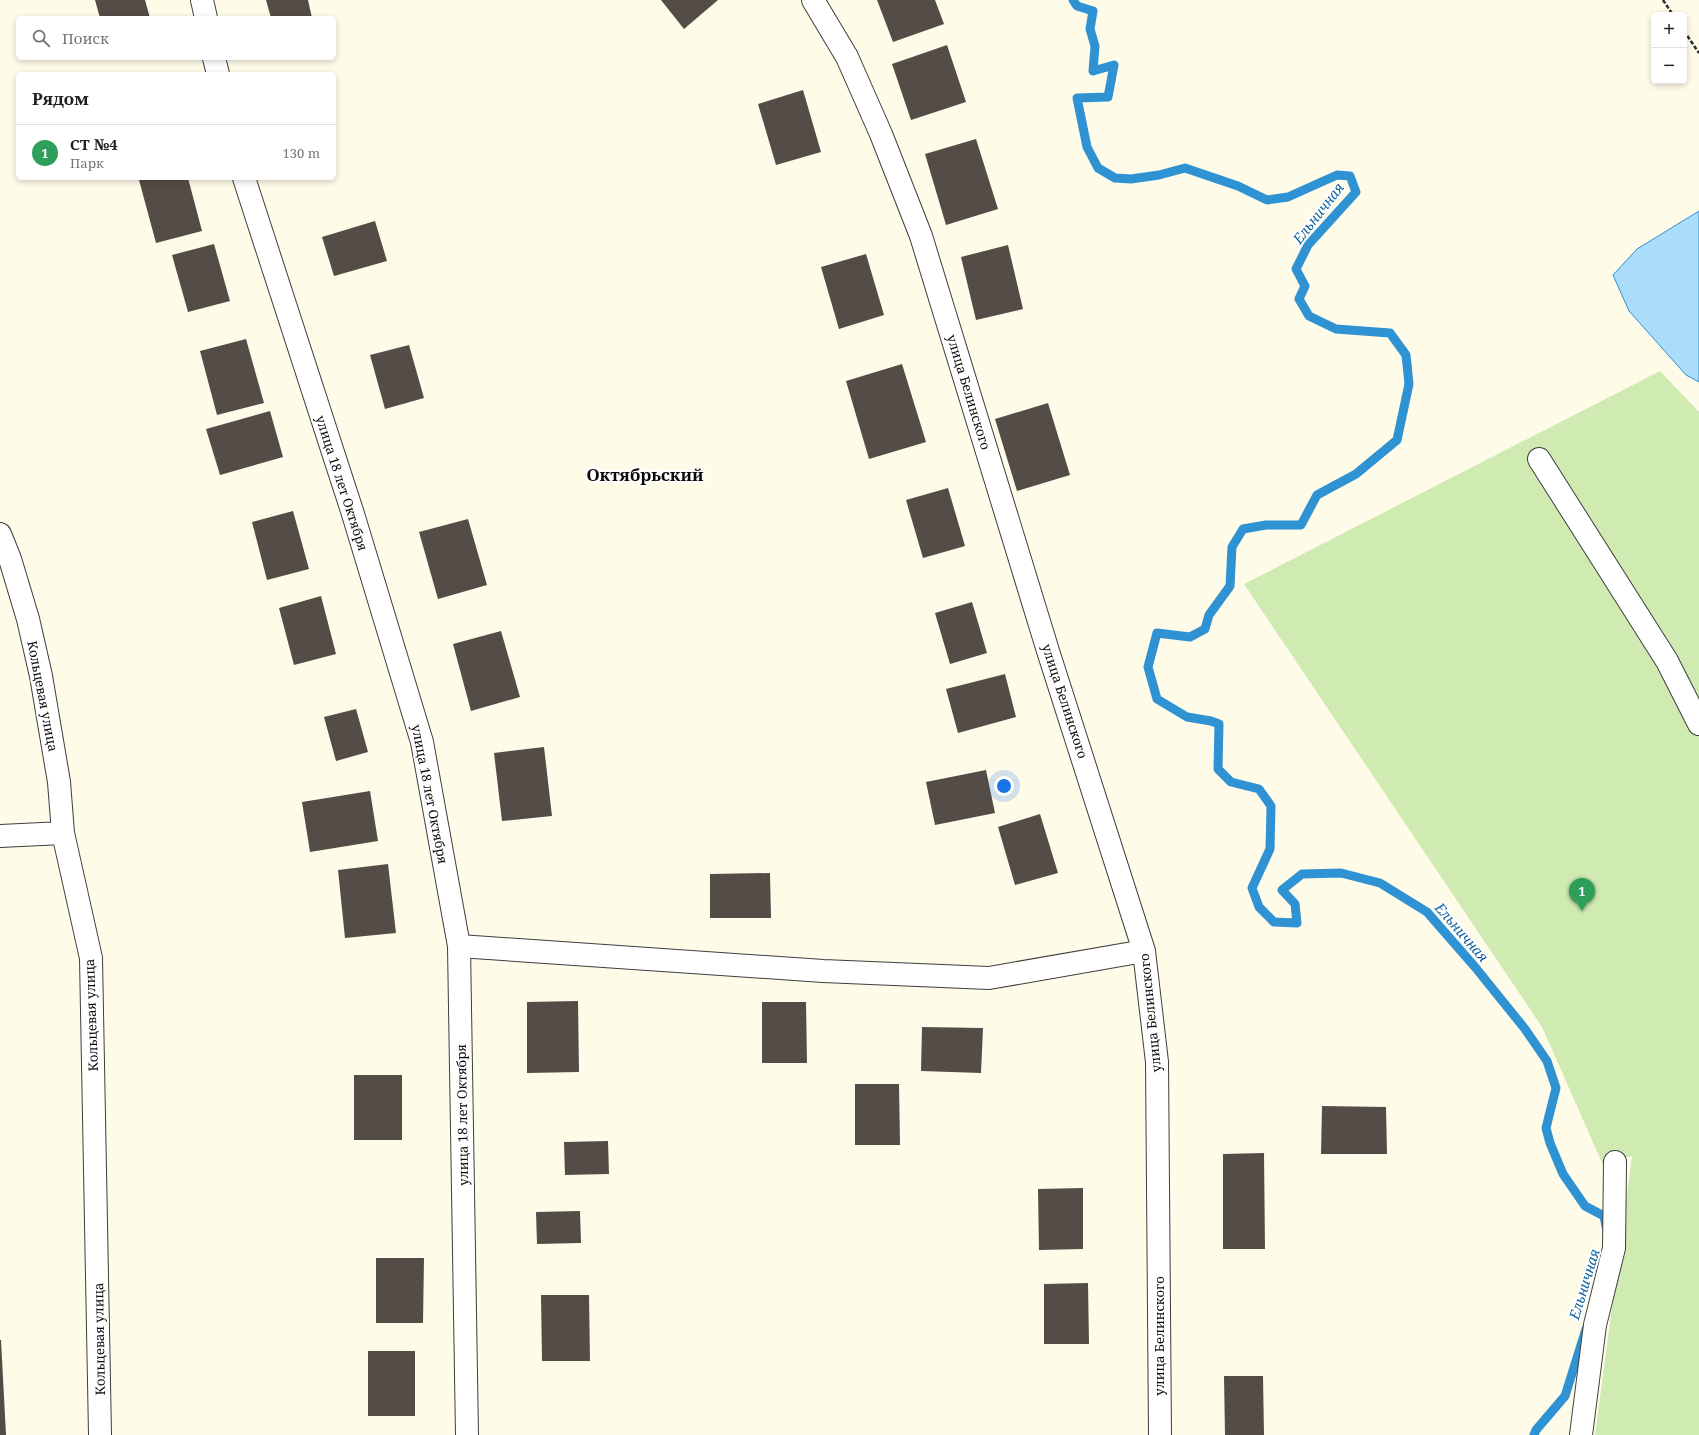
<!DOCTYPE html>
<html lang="ru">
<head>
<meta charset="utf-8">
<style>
	body { margin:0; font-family:"Noto Serif",serif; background:#f2f2f2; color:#202124 }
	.controls { position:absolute; right:12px; top:12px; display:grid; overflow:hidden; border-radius:6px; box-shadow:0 2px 6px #0003 }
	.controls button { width:36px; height:36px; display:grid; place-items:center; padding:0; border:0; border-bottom:1px solid #e0e0e0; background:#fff; color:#202124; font:20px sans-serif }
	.you { position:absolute; left:1004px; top:786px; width:14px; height:14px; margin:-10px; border:3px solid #fff; border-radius:50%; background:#1a73e8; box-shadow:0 0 0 6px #1a73e833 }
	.badge { display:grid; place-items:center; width:26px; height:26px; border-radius:50%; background:#b45309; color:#fff; font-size:13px; font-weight:700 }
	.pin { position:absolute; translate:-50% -33px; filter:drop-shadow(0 1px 2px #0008) }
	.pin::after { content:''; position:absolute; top:21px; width:14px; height:12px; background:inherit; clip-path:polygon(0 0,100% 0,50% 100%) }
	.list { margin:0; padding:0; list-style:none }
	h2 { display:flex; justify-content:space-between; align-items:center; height:52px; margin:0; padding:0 16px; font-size:17px }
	h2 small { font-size:13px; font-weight:400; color:#757577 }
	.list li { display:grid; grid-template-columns:26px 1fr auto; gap:12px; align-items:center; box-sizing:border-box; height:56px; padding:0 16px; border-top:1px solid #e0e0e0 }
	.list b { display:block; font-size:15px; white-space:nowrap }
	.list p { margin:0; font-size:13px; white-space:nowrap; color:#757577 }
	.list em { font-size:13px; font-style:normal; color:#757577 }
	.icon { flex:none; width:22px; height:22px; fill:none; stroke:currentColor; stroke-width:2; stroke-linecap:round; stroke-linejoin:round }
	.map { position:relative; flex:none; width:1699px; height:1435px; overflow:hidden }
	.search { position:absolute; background:#fff; box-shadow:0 2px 6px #0003; left:16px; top:16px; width:320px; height:44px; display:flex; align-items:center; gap:10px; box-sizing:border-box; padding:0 14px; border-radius:6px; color:#757577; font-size:15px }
	.panel { position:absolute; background:#fff; box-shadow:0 2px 6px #0003; left:16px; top:72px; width:320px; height:108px; border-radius:6px }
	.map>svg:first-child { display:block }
	.green { fill:#cfebb1 }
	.water { fill:#abdcf9; stroke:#2f92d3 }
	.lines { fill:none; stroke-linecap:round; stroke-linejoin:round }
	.stream { stroke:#2f92d3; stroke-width:9 }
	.building { fill:#544c47 }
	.minor-casing { stroke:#3e3e3e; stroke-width:24 }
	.path { stroke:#2d2d2d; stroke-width:2.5; stroke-dasharray:4 2; stroke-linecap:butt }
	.minor { stroke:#fff; stroke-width:22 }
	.labels { text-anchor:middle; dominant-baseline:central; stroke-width:4; stroke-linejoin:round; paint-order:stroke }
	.street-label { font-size:13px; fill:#0b0b0b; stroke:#fff }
	.water-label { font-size:14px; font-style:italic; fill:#1062a1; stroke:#fff }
	.district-label { font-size:17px; font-weight:bold; fill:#0b0b0b; stroke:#fff }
</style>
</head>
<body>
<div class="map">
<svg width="1699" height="1435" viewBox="0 0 1699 1435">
	<rect width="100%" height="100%" fill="#fffbe9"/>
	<path class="green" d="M1660 371 1699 412V1435H1595L1632 1156 1603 1165 1542 1027 1244 584Z"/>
	<path class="water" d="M1699 211V382L1686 375 1629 311 1613 275 1637 249Z"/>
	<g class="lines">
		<path class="stream" d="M1073 0 1077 6 1093 11 1090 29 1095 46 1093 71 1114 65 1108 97 1077 98 1087 147 1098 168 1115 178 1131 179 1159 175 1185 168 1238 186 1267 200 1288 197 1337 175 1350 176 1356 192 1308 245 1296 269 1305 286 1299 299 1309 316 1336 329 1390 333 1406 355 1409 384 1397 440 1356 474 1317 495 1301 525H1266L1243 529 1232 547 1230 586 1209 615 1205 629 1190 637 1157 633 1148 667 1157 699 1187 717 1211 721 1219 724 1218 769 1231 782 1259 789 1271 806 1270 849 1252 888 1259 907 1274 922 1297 923 1295 904 1282 890 1302 874 1341 873 1380 883 1427 912 1475 967 1525 1029 1547 1061 1556 1088 1546 1128 1550 1143 1563 1174 1585 1206 1604 1216 1606 1226
			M1534 1435 1536 1430 1565 1396 1586 1329"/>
	</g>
	<path class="building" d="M95 0H145L150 18H100Z
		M266 0H308L312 18H271Z
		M661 0H718L684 29Z
		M877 0H935L944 24 893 42Z
		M947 45 966 102 911 120 892 64Z
		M803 90 821 152 776 165 758 104Z
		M976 139 998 209 946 225 925 154Z
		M145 178H188L202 231 156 243 139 180Z
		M375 221 387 261 334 276 322 237Z
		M214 244 230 301 188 312 172 255Z
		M1008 245 1023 309 976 320 961 257Z
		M866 254 884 315 839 329 821 267Z
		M246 339 264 403 217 415 200 351Z
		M409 345 424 398 385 409 370 355Z
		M902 364 926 442 869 459 846 381Z
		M1048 403 1070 475 1017 491 995 419Z
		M270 411 283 457 220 475 206 429Z
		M948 488 965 546 923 558 906 500Z
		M293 511 309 569 267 580 252 522Z
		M468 519 487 585 438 599 419 532Z
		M321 596 336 654 294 665 279 608Z
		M972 602 987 653 950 664 935 613Z
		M501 631 520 697 471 711 453 644Z
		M1005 674 1016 717 958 733 946 689Z
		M356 709 368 752 336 761 324 717Z
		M544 747 552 816 502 821 494 753Z
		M986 770 995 813 935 825 926 782Z
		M370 791 378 841 310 852 302 802Z
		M1040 814 1058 873 1015 885 998 827Z
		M388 864 396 933 345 938 338 870Z
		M770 873 771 918H710V874Z
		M578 1001 579 1072 527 1073V1002Z
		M762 1002H806L807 1063H762Z
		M922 1027 983 1028 981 1073 921 1071Z
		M354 1075H402V1140H354Z
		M855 1084H899L900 1145H855Z
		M1322 1106 1386 1107 1387 1154H1321Z
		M608 1141 609 1174 565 1175 564 1142Z
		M1264 1153 1265 1249H1223V1154Z
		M1083 1188V1249L1039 1250 1038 1189Z
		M580 1211 581 1243 537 1244 536 1212Z
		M376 1258H424L423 1323H376Z
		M1088 1283 1089 1344H1044V1284Z
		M541 1295H589L590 1361H542Z
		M0 1340H1L6 1435H0Z
		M368 1351H415V1416H368Z
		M1224 1376H1263L1264 1435H1225Z"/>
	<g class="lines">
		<defs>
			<path id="minor" d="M202 0 206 18
				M813 0 847 57 881 134 921 236 1048 651 1144 951 1157 1062 1160 1435
				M214 58 218 74
				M244 178 353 514 422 742 459 946 467 1435
				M1539 459 1667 661 1699 724
				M0 534 10 559 28 619 41 676 59 782 63 833 91 958 100 1435
				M0 836 63 833
				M459 946 823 971 989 978 1144 951
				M1581 1435 1595 1325 1614 1248 1615 1162"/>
		</defs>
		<use href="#minor" class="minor-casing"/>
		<path class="path" d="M1663 0 1673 15
			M1684 31 1699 53"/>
		<use href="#minor" class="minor"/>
	</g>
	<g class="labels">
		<g class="street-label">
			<text transform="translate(969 392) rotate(73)">улица Белинского</text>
			<text transform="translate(342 483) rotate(72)">улица 18 лет Октября</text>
			<text transform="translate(43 696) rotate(79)">Кольцевая улица</text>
			<text transform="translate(1065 701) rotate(72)">улица Белинского</text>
			<text transform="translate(430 794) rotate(79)">улица 18 лет Октября</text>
			<text transform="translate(1150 1013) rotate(-96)">улица Белинского</text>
			<text transform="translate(91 1015) rotate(-92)">Кольцевая улица</text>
			<text transform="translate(462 1115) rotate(-91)">улица 18 лет Октября</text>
			<text transform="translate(1159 1336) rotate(-90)">улица Белинского</text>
			<text transform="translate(99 1339) rotate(-91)">Кольцевая улица</text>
		</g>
		<g class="water-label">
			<text transform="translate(1318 213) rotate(-52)">Ельничная</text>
			<text transform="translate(1462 932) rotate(49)">Ельничная</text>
			<text transform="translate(1584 1284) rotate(-73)">Ельничная</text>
		</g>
		<g class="district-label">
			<text x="645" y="474">Октябрьский</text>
		</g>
	</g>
</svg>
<div class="controls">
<button>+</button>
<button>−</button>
</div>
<div class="you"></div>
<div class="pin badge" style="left:1582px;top:911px;background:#2e9e5b">1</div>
<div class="search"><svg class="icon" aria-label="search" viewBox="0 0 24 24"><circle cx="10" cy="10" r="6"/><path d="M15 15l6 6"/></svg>Поиск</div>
<section class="panel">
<h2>Рядом<small></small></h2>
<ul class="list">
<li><span class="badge" style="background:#2e9e5b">1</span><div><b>СТ №4</b><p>Парк</p></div><em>130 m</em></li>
</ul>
</section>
</div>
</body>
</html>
